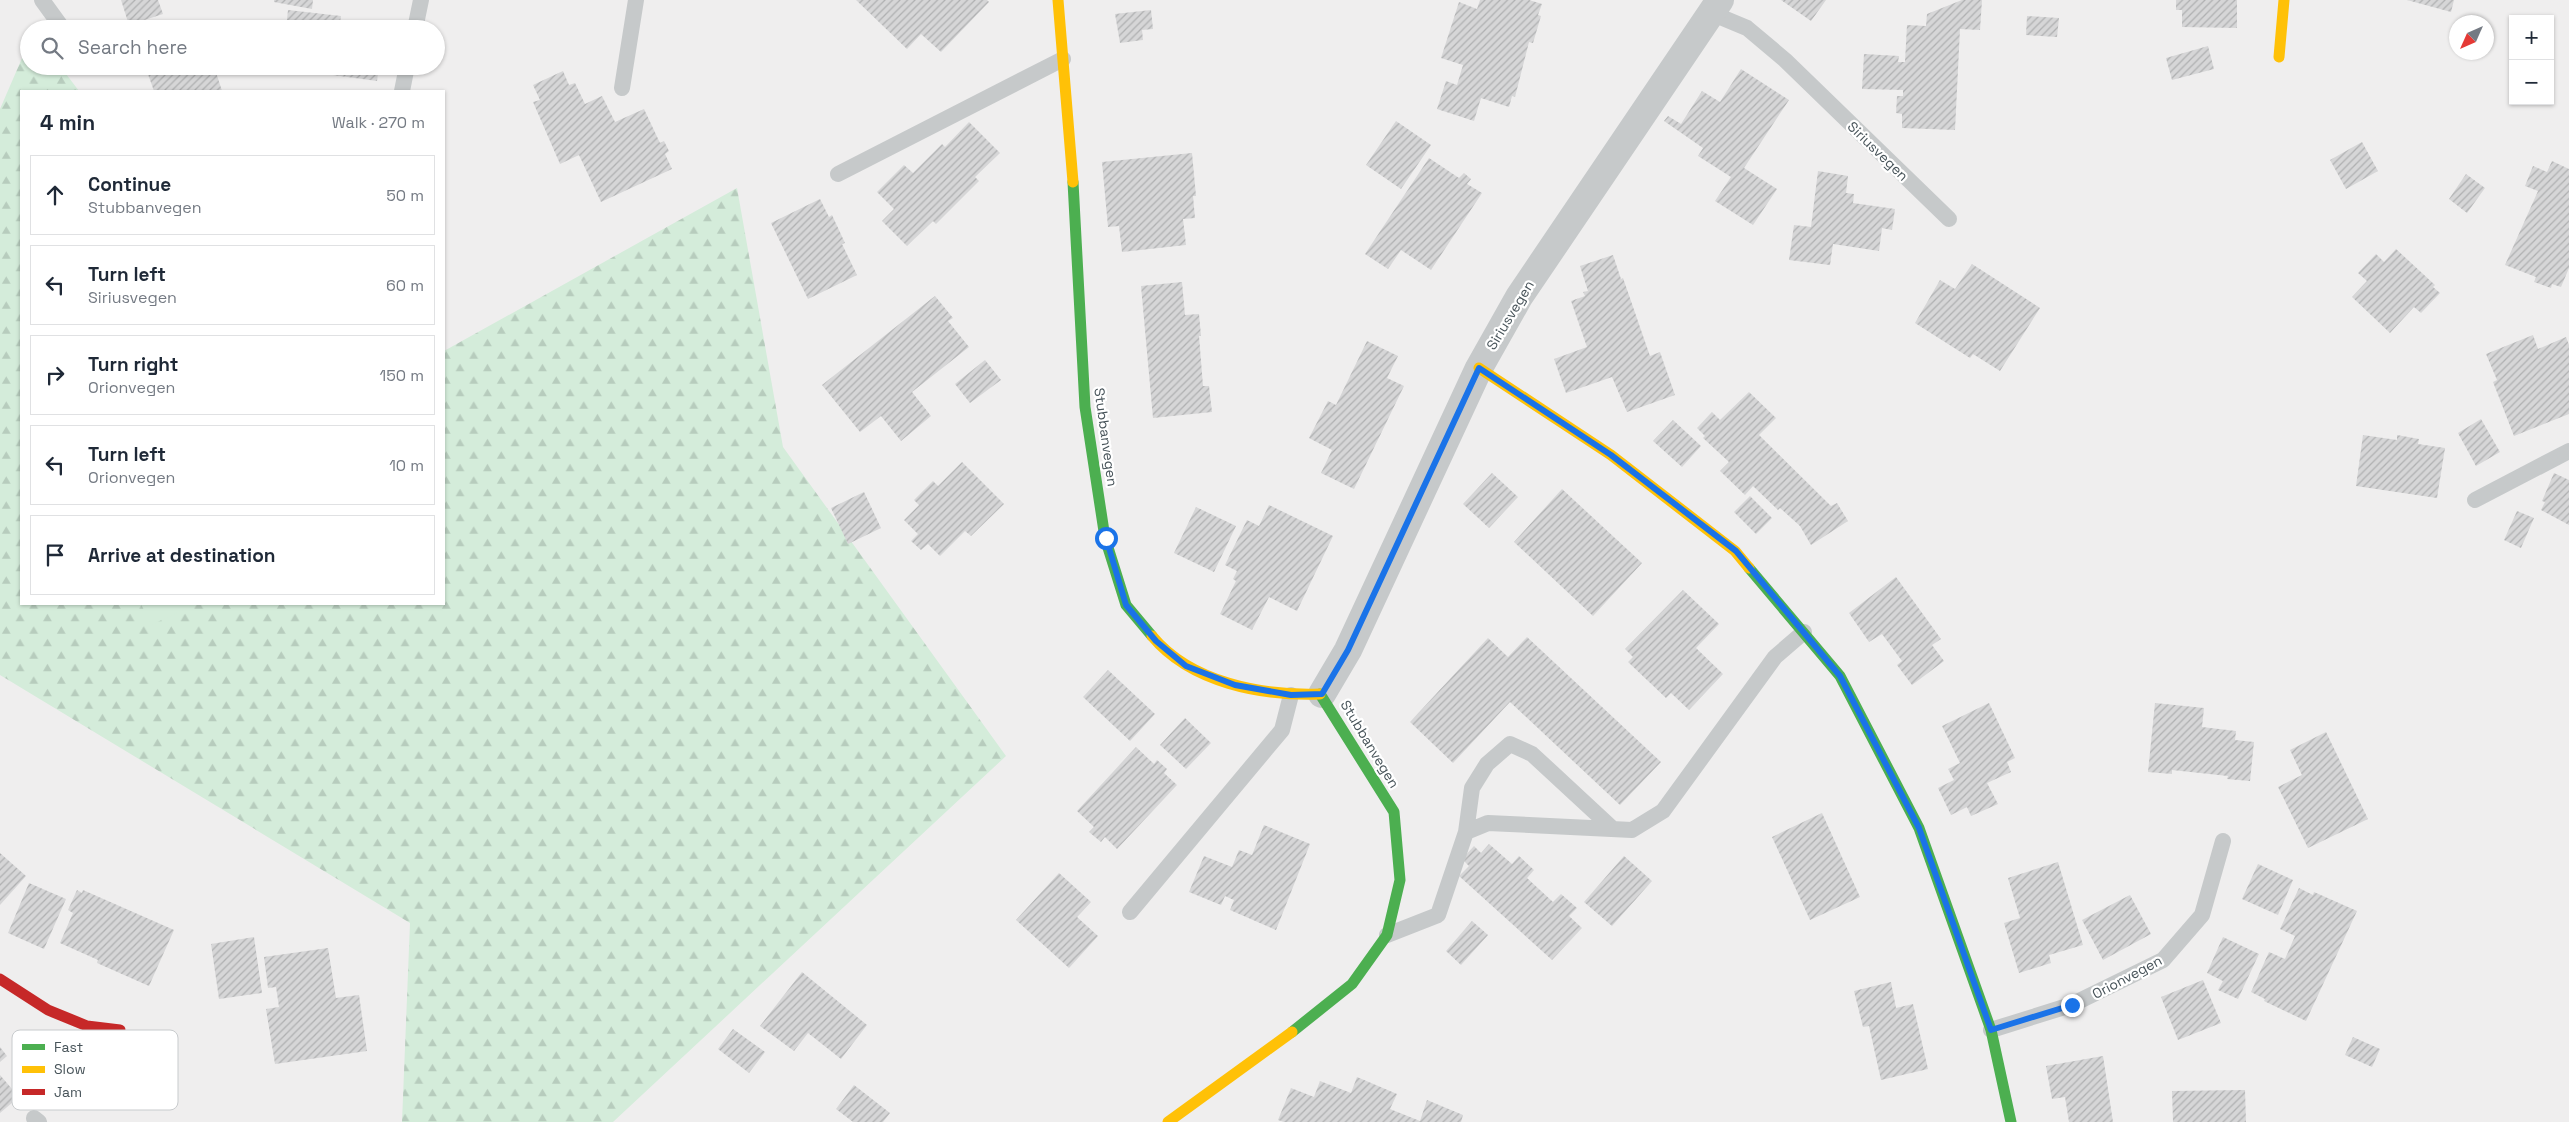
<!DOCTYPE html>
<html lang="en">
<head>
<meta charset="utf-8">
<style>
	body { margin:0; font-family:"Space Grotesk",sans-serif; background:#f6f6f7; color:#1f2937 }
	.controls { position:absolute; right:15px; top:15px; display:grid; overflow:hidden; border-radius:0px; box-shadow:0 1px 4px #0004 }
	.controls button { width:45px; height:45px; display:grid; place-items:center; padding:0; border:0; border-bottom:1px solid #e0e1e3; background:#fff; color:#1f2937; font:25px sans-serif }
	.compass { position:absolute; left:2449px; top:15px; width:45px; height:45px; border-radius:50%; background:#fff; box-shadow:0 1px 4px #0004; rotate:225deg }
	.stop { position:absolute; width:15px; height:15px; margin:-11px; border:4px solid #1a73e8; border-radius:50%; background:#fff }
	.stop.end { background:#1a73e8; border-color:#fff; box-shadow:0 1px 5px #0008 }
	.list { margin:0; padding:0; list-style:none }
	h2 { display:flex; justify-content:space-between; align-items:center; height:65px; margin:0; padding:0 20px; font-size:21px }
	h2 small { font-size:16px; font-weight:400; color:#747a83 }
	.list li { display:grid; grid-template-columns:32px 1fr auto; gap:15px; align-items:center; box-sizing:border-box; height:80px; margin:0 10px 10px; padding:0 10px; border:1px solid #e0e1e3; border-radius:0px }
	.list b { display:block; font-size:19px; white-space:nowrap }
	.list p { margin:0; font-size:16px; white-space:nowrap; color:#747a83 }
	.list em { font-size:16px; font-style:normal; color:#747a83 }
	.icon { flex:none; width:28px; height:28px; fill:none; stroke:currentColor; stroke-width:2; stroke-linecap:round; stroke-linejoin:round }
	.map { position:relative; flex:none; width:2569px; height:1122px; overflow:hidden }
	.search { position:absolute; background:#fff; box-shadow:0 1px 4px #0004; left:20px; top:20px; width:425px; height:55px; display:flex; align-items:center; gap:12px; box-sizing:border-box; padding:0 18px; border-radius:28px; color:#747a83; font-size:19px }
	.panel { position:absolute; background:#fff; box-shadow:0 1px 4px #0004; left:20px; top:90px; width:425px; height:515px; border-radius:0px }
	.map>svg:first-child { display:block }
	.forest { fill:url(#forest-firs) }
	.green { fill:#d4ecda }
	.building { fill:url(#building-hatch) }
	.lines { fill:none; stroke-linecap:round; stroke-linejoin:round }
	.lane { stroke:#c6c9ca; stroke-width:16 }
	.street { stroke:#c6c9ca; stroke-width:28 }
	.fast { stroke:#4caf50; stroke-width:11 }
	.slow { stroke:#ffc107; stroke-width:11 }
	.jam { stroke:#c62828; stroke-width:11 }
	.route { stroke:#1a73e8; stroke-width:6 }
	.labels { text-anchor:middle; dominant-baseline:central; stroke-width:4.5; stroke-linejoin:round; paint-order:stroke }
	.street-label { font-size:14px; fill:#475359; stroke:#fff }
	.key { fill:#fff; stroke:#c8cbcd; stroke-width:1 }
	.key-label { font-size:14px; fill:#475359 }
</style>
</head>
<body>
<div class="map">
<svg width="2569" height="1122" viewBox="0 0 2569 1122">
	<defs>
		<pattern id="forest-firs" width="22" height="20" patternUnits="userSpaceOnUse" patternTransform="scale(1.25)"><rect width="22" height="20" fill="#d4ecda"/><path d="M5 1l3.5 6h-7zM16 11l3.5 6h-7z" fill="#b7ccbd"/></pattern>
		<pattern id="building-hatch" width="6" height="6" patternUnits="userSpaceOnUse" patternTransform="scale(1.25)"><rect width="6" height="6" fill="#d6d6d7"/><path d="M-1 1l2-2M0 6l6-6M5 7l2-2" fill="none" stroke="#afb0b1"/></pattern>
	</defs>
	<rect width="100%" height="100%" fill="#efeeee"/>
	<path class="forest" d="M29 42V66H60L79 91H21V604H444V351L737 188 783 447 1006 756 613 1122H402L410 923 0 675V109Z"/>
	<path class="green" d="M141 604H196L151 625Z"/>
	<path class="building" d="M121 0H158L163 14 129 25Z
		M274 0H313L312 9 274 2Z
		M856 0H987L989 2 941 52 921 34 907 49Z
		M1480 0H1529L1542 4 1538 15 1541 16 1533 43 1529 42 1515 97 1512 96 1509 107 1481 98 1474 121 1437 109 1446 81 1457 85 1463 65 1441 58 1459 2 1477 9Z
		M1781 0H1826L1811 21Z
		M1962 0H1982L1980 30 1960 29 1955 130 1902 128V114L1896 113 1897 96H1903V90L1862 89 1864 54 1899 56 1898 62H1905L1907 25 1926 26 1927 14Z
		M2176 0H2237V28L2182 27V10H2176Z
		M2407 0H2454L2451 12Z
		M288 10 341 16 339 29H286Z
		M1151 10 1153 29 1142 30 1143 40 1120 43 1115 14Z
		M2027 16 2059 18 2057 37 2026 35Z
		M199 20 202 29H174V28Z
		M2208 46 2214 69 2172 80 2166 58Z
		M145 66H214L222 91H154Z
		M281 66H379L377 81 281 68Z
		M1741 69 1789 100 1744 168 1777 189 1753 225 1715 201 1731 177 1698 156 1703 148 1664 121 1668 116 1681 124 1702 91 1720 102Z
		M563 71 569 85 575 83 585 104 602 96 615 122 644 109 660 143 664 141 669 151 665 154 672 169 601 202 579 155 560 164 533 102 540 100 533 85Z
		M1396 121 1431 145 1401 189 1366 165Z
		M969 122 1000 153 975 177 979 181 936 224 933 221 907 246 882 221 894 209 877 192 904 165 913 173 942 144 945 147Z
		M2362 142 2378 171 2346 189 2330 160Z
		M1192 153 1196 196H1193L1195 218 1183 219 1186 245 1122 252 1119 226 1108 227 1102 162Z
		M1429 158 1459 178 1464 173 1471 179 1467 184 1482 193 1431 270 1401 250 1388 269 1365 254Z
		M2552 161 2569 169V268L2561 287 2552 284 2551 288 2534 282 2536 277 2505 265 2538 191 2525 186 2533 166 2547 172Z
		M1818 171 1848 176 1846 193 1854 194 1853 203 1895 209 1892 230 1882 228 1879 251 1833 244 1830 265 1789 260 1794 225 1811 227Z
		M2466 174 2485 188 2467 213 2449 199Z
		M820 199 829 217 832 215 845 243 842 244 857 275 808 299 771 223Z
		M2396 249 2435 285 2433 287 2440 293 2421 313 2414 307 2390 333 2352 297 2367 281 2358 273 2376 254 2384 262Z
		M1613 255 1621 279 1623 278 1650 356 1660 352 1675 395 1627 412 1612 377 1566 393 1554 359 1587 347 1571 301 1585 296 1583 292 1588 291 1580 266Z
		M1972 264 2040 308 2000 371 1973 354 1970 358 1915 323 1940 280 1955 289Z
		M1182 282 1185 315 1199 314 1201 336H1199L1203 386H1209L1212 412 1153 418 1141 286Z
		M935 296 953 318 948 321 969 347 912 392 931 416 901 441 881 416 860 432 822 385Z
		M2533 335 2538 349 2566 337 2569 345V414L2514 436 2493 382 2497 380 2486 354Z
		M1367 341 1398 356 1387 378 1404 386 1354 489 1321 473 1332 450 1309 438 1328 401 1336 405Z
		M985 360 1001 380 970 403 955 384Z
		M1749 392 1776 418 1759 435 1831 506 1837 503 1848 521 1811 545 1800 526 1780 508 1778 510 1753 486 1745 495 1720 471 1729 462 1703 438 1705 436 1697 428 1712 412 1720 420Z
		M2481 419 2500 452 2476 466 2458 433Z
		M1673 420 1701 446 1682 467 1653 441Z
		M2363 435 2397 440V435L2419 439 2418 444 2445 448 2437 498 2356 486Z
		M962 462 1004 504 971 536 965 531 940 556 928 544 921 550 911 541 918 534 904 520 919 505 914 500 933 481 938 486Z
		M1492 473 1518 497 1489 528 1463 504Z
		M2554 473 2569 480V525L2541 510 2545 502 2542 501Z
		M1562 489 1642 563 1593 616 1514 542Z
		M864 492 881 528 848 544 831 508Z
		M1750 496 1772 518 1756 534 1734 512Z
		M1269 505 1333 536 1297 611 1269 597 1252 630 1220 614 1236 581 1233 579 1237 571 1225 565 1247 520 1259 526Z
		M1196 507 1236 526 1214 572 1174 553Z
		M2517 511 2534 518 2521 548 2504 540Z
		M1896 577 1941 639 1932 645 1944 661 1912 685 1897 665 1902 661 1882 634 1869 642 1849 613Z
		M1683 590 1719 624 1696 648 1723 674 1689 710 1671 693 1666 698 1628 662 1633 657 1625 649Z
		M1527 637 1661 762 1620 805 1510 702 1453 763 1410 722 1488 638 1508 657Z
		M1108 670 1155 714 1130 741 1083 697Z
		M1989 703 2015 758 2007 762 2011 772 1987 783 1998 804 1971 816 1967 807 1951 815 1938 788 1954 780 1948 769 1960 763 1942 726Z
		M2155 703 2204 708 2202 727 2236 731 2235 740 2254 742 2250 781 2227 779 2228 776 2172 770V774L2148 772Z
		M1185 718 1211 743 1186 769 1160 745Z
		M2326 732 2368 819 2308 848 2278 787 2302 775 2290 750Z
		M1136 747 1154 764 1157 760 1167 769 1164 773 1177 785 1117 849 1105 837 1101 842 1089 832 1094 827 1077 811Z
		M1822 813 1860 897 1810 920 1772 837Z
		M1264 825 1310 844 1276 930 1230 910 1234 900 1225 896 1221 905 1189 892 1204 856 1232 867 1239 850 1252 855Z
		M1489 844 1512 864 1519 856 1534 870 1527 878 1553 902 1561 894 1577 908 1569 916 1582 928 1552 960 1459 876 1469 866 1462 859 1474 846 1481 853Z
		M0 853 26 876 0 905Z
		M1624 856 1652 881 1612 926 1584 902Z
		M2058 862 2083 945 2049 955 2051 963 2019 973 2004 923 2020 918 2008 878Z
		M2258 864 2293 880 2278 915 2242 899Z
		M1059 873 1091 902 1077 917 1098 936 1069 968 1016 920Z
		M29 883 66 899 44 949 8 933Z
		M2299 888 2313 895 2314 892 2357 911 2306 1021 2264 1001 2265 999 2251 992 2269 952 2285 959 2295 936 2280 929Z
		M77 890 82 893 83 890 174 930 149 986 97 963 98 960 60 943 73 913 68 910Z
		M2130 895 2151 934 2103 960 2082 920Z
		M1472 921 1488 935 1461 965 1446 951Z
		M254 937 262 993 219 999 211 944Z
		M2223 937 2259 954 2238 999 2218 990 2223 981 2207 973Z
		M328 948 336 998 359 995 367 1051 275 1064 266 1009 279 1007 276 987 268 988 264 957Z
		M802 972 867 1025 841 1059 808 1033 794 1051 760 1026Z
		M2203 980 2221 1023 2178 1040 2161 997Z
		M1891 982 1896 1008 1913 1004 1928 1069 1881 1080 1869 1026 1863 1027 1854 991Z
		M733 1029 765 1052 749 1073 718 1049Z
		M2353 1037 2380 1049 2372 1067 2345 1055Z
		M0 1047 7 1056 0 1062Z
		M2103 1056 2113 1122H2069L2065 1097 2052 1099 2046 1066Z
		M0 1075 19 1097 0 1113Z
		M1357 1077 1397 1094 1390 1109 1420 1121 1427 1100 1463 1115 1461 1122H1284L1278 1120 1291 1088 1314 1097 1320 1081 1351 1093Z
		M854 1085 890 1113 883 1122H853L836 1109Z
		M2245 1090 2246 1122H2173L2172 1091Z"/>
	<g class="lines">
		<path class="lane" d="M42 0 63 29
			M1711 13 1747 28 1785 60 1949 219
			M415 29 421 0
			M622 88 636 0
			M402 91 407 66
			M838 174 1063 59
			M2475 500 2569 451
			M1466 832 1472 788 1487 764 1510 744 1532 754 1613 829
			M1130 912 1282 730 1291 695
			M1387 935 1438 915 1466 832 1488 823 1632 830 1663 811 1775 657 1804 632
			M1991 1030 2071 1005 2163 960 2202 915 2223 841
			M34 1118 39 1122"/>
		<path class="street" d="M1322 694 1348 650 1479 368 1519 297 1720 0"/>
		<path class="fast" d="M1073 182 1085 407 1105 538 1126 605 1152 636
			M1749 568 1840 676 1919 828 1991 1030 2011 1122
			M1292 1032 1352 984 1387 935 1400 880 1394 812 1320 694"/>
		<path class="slow" d="M1058 0 1073 182
			M2279 57 2284 0
			M1479 368 1611 455 1735 551 1749 568
			M1152 636C1191 683 1262 696 1320 694
			M1168 1122 1292 1032"/>
		<path class="jam" d="M0 979 48 1010 87 1026 120 1030"/>
	</g>
	<g class="lines">
		<path class="route" d="M1106 538 1126 605 1156 641 1186 666 1235 685 1291 695 1322 694 1348 650 1479 368 1611 455 1736 551 1840 676 1919 828 1991 1030 2072 1005"/>
	</g>
	<g class="labels">
		<g class="street-label">
			<text transform="translate(1878 151) rotate(44)">Siriusvegen</text>
			<text transform="translate(1510 315) rotate(-59)">Siriusvegen</text>
			<text transform="translate(1106 437) rotate(82)">Stubbanvegen</text>
			<text transform="translate(1370 744) rotate(59)">Stubbanvegen</text>
			<text transform="translate(2127 977) rotate(-28)">Orionvegen</text>
		</g>
	</g>
	<rect x="12" y="1030" width="166" height="80" rx="8" class="key"/>
	<rect x="22" y="1044" width="23" height="6" fill="#4caf50"/>
	<rect x="22" y="1066" width="23" height="7" fill="#ffc107"/>
	<rect x="22" y="1089" width="23" height="6" fill="#c62828"/>
	<g class="key-label">
		<text x="54" y="1052">Fast</text>
		<text x="54" y="1074">Slow</text>
		<text x="54" y="1097">Jam</text>
	</g>
</svg>
<div class="controls">
<button>+</button>
<button>−</button>
</div>
<svg class="compass" viewBox="-18 -18 36 36"><path d="M0-13l5 13h-10z" fill="#e53935"/><path d="M0 13l5-13h-10z" fill="#747a83"/></svg>
<div class="stop" style="left:1106px;top:538px"></div>
<div class="stop end" style="left:2072px;top:1005px"></div>
<div class="search"><svg class="icon" aria-label="search" viewBox="0 0 24 24"><circle cx="10" cy="10" r="6"/><path d="M15 15l6 6"/></svg>Search here</div>
<section class="panel">
<h2>4 min<small>Walk · 270 m</small></h2>
<ul class="list">
<li><svg class="icon" aria-label="ahead" viewBox="0 0 24 24"><path d="M12 20V5M6 11l6-6 6 6"/></svg><div><b>Continue</b><p>Stubbanvegen</p></div><em>50 m</em></li>
<li><svg class="icon" aria-label="left" viewBox="0 0 24 24"><path d="M17 20v-9H6M10 6l-5 5 5 5"/></svg><div><b>Turn left</b><p>Siriusvegen</p></div><em>60 m</em></li>
<li><svg class="icon" aria-label="right" viewBox="0 0 24 24"><path d="M7 20v-9h11M14 6l5 5-5 5"/></svg><div><b>Turn right</b><p>Orionvegen</p></div><em>150 m</em></li>
<li><svg class="icon" aria-label="left" viewBox="0 0 24 24"><path d="M17 20v-9H6M10 6l-5 5 5 5"/></svg><div><b>Turn left</b><p>Orionvegen</p></div><em>10 m</em></li>
<li><svg class="icon" aria-label="arrive" viewBox="0 0 24 24"><path d="M6 21V4h12l-3 4 3 4H6"/></svg><div><b>Arrive at destination</b></div></li>
</ul>
</section>
</div>
</body>
</html>
